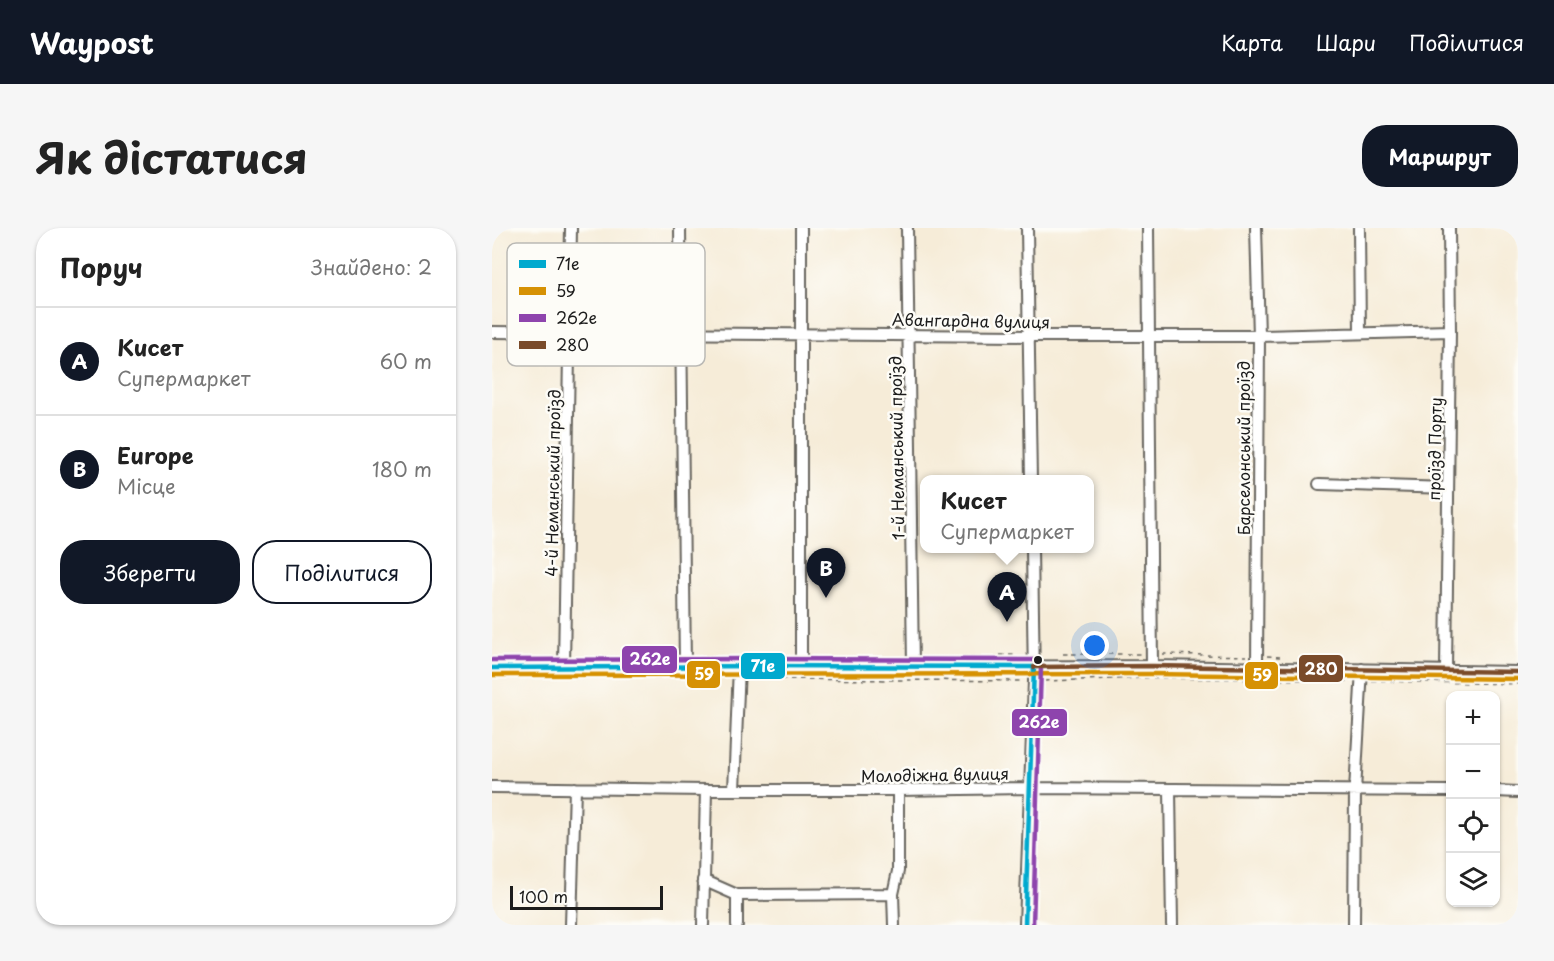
<!DOCTYPE html>
<html lang="uk">
<head>
<meta charset="utf-8">
<style>
	body { margin:0; font-family:"Playpen Sans",sans-serif; background:#f6f6f6; color:#222 }
	.controls { position:absolute; right:18px; bottom:18px; display:grid; overflow:hidden; border-radius:12px; box-shadow:0 2px 4px #0004 }
	.controls button { width:54px; height:54px; display:grid; place-items:center; padding:0; border:0; border-bottom:2px solid #e0e0e0; background:#fff; color:#222; font:30px sans-serif }
	.scale { position:absolute; left:18px; bottom:15px; width:153px; box-sizing:border-box; padding-left:6px; border:3px solid #1c1c1c; border-top:0; font-size:16px; line-height:21px; white-space:nowrap; color:#1c1c1c; -webkit-text-stroke:4px #fdfcf7; paint-order:stroke }
	.you { position:absolute; left:603px; top:418px; width:21px; height:21px; margin:-15px; border:4px solid #fff; border-radius:50%; background:#1a73e8; box-shadow:0 0 0 9px #1a73e833 }
	.badge { display:grid; place-items:center; width:39px; height:39px; border-radius:50%; background:#111827; color:#fff; font-size:20px; font-weight:700 }
	.pin { position:absolute; translate:-50% -50px; filter:drop-shadow(0 2px 3px #0008) }
	.pin::after { content:''; position:absolute; top:32px; width:21px; height:18px; background:inherit; clip-path:polygon(0 0,100% 0,50% 100%) }
	.popup { position:absolute; left:428px; top:247px; width:174px; height:78px; box-sizing:border-box; display:grid; place-content:center; border-radius:12px; background:#fff; filter:drop-shadow(0 2px 4px #0005); font-size:20px; white-space:nowrap; color:#767676 }
	.popup b { font-size:22px; color:#222 }
	.popup::after { content:''; position:absolute; left:50%; top:100%; margin-left:-12px; border:12px solid transparent; border-top-color:#fff }
	.list { margin:0; padding:0; list-style:none }
	h2 { display:flex; justify-content:space-between; align-items:center; height:78px; margin:0; padding:0 24px; font-size:26px }
	h2 small { font-size:20px; font-weight:400; color:#767676 }
	.list li { display:grid; grid-template-columns:39px 1fr auto; gap:18px; align-items:center; box-sizing:border-box; height:108px; padding:0 24px; border-top:2px solid #e0e0e0 }
	.list b { display:block; font-size:22px; white-space:nowrap }
	.list p { margin:0; font-size:20px; white-space:nowrap; color:#767676 }
	.list em { font-size:20px; font-style:normal; color:#767676 }
	.actions { display:flex; gap:12px; padding:18px 24px }
	.actions a { flex:1; padding:14px 0; border:2px solid #111827; border-radius:24px; text-align:center; font-size:21px; color:#111827 }
	.actions .main { background:#111827; color:#fff }
	.icon { flex:none; width:33px; height:33px; fill:none; stroke:currentColor; stroke-width:2; stroke-linecap:round; stroke-linejoin:round }
	.map { position:relative; flex:none; width:1026px; height:697px; overflow:hidden; border-radius:24px }
	header { display:flex; align-items:center; gap:36px; box-sizing:border-box; height:84px; padding:0 30px; background:#111827; color:#fff }
	header strong { font-size:28px }
	nav { display:flex; gap:33px; margin-inline-start:auto; font-size:21px }
	.intro { display:flex; align-items:center; justify-content:space-between; box-sizing:border-box; height:144px; padding:0 36px }
	h1 { margin:0; font-size:42px }
	.button { padding:15px 27px; border-radius:24px; background:#111827; color:#fff; font-size:21px; font-weight:700 }
	main { display:flex; gap:36px; padding:0 36px }
	aside { flex:1; background:#fff; border-radius:24px; box-shadow:0 2px 4px #0004 }
	.map>svg:first-child { display:block }
	.lines { fill:none; stroke-linecap:round; stroke-linejoin:round }
	.minor-casing { stroke:#68655e; stroke-width:14 }
	.path { stroke:#68655e; stroke-width:1.5; stroke-dasharray:4.5 4.5; stroke-linecap:butt }
	.minor { stroke:#fff; stroke-width:10 }
	.bus-1-casing { stroke:#fdfcf7; stroke-width:9 }
	.bus-2-casing { stroke:#fdfcf7; stroke-width:9 }
	.bus-3-casing { stroke:#fdfcf7; stroke-width:9 }
	.bus-4-casing { stroke:#fdfcf7; stroke-width:9 }
	.bus-1 { stroke:#00a9ce; stroke-width:4.5 }
	.bus-2 { stroke:#d69104; stroke-width:4.5 }
	.bus-3 { stroke:#8e44ad; stroke-width:4.5 }
	.bus-4 { stroke:#7a4b2a; stroke-width:4.5 }
	.bus-dot { fill:#1c1c1c; stroke:#fdfcf7; stroke-width:2 }
	.labels { text-anchor:middle; dominant-baseline:central; stroke-width:5; stroke-linejoin:round; paint-order:stroke }
	.street-label { font-size:16px; fill:#1c1c1c; stroke:#fdfcf7 }
	.key { fill:#fdfcf7; stroke:#bab9b5; stroke-width:1.5 }
	.key-label { font-size:16px; fill:#1c1c1c }
	.line-badge { stroke:#fdfcf7; stroke-width:2 }
	.badge-label { font-size:16px; text-anchor:middle; font-weight:bold; fill:#fff }
</style>
</head>
<body>
<header>
<strong>Waypost</strong>
<nav><a>Карта</a><a>Шари</a><a>Поділитися</a></nav>
</header>
<div class="intro"><h1>Як дістатися</h1><a class="button">Маршрут</a></div>
<main>
<aside>
<h2>Поруч<small>Знайдено: 2</small></h2>
<ul class="list">
<li><span class="badge">A</span><div><b>Кисет</b><p>Супермаркет</p></div><em>60 m</em></li>
<li><span class="badge">B</span><div><b>Europe</b><p>Місце</p></div><em>180 m</em></li>
</ul>
<div class="actions"><a class="main">Зберегти</a><a>Поділитися</a></div>
</aside>
<div class="map">
<svg width="1026" height="697" viewBox="0 0 1026 697">
	<rect width="100%" height="100%" fill="#fdfcf7"/>
	<filter id="ink" filterUnits="userSpaceOnUse"><feTurbulence type="fractalNoise" baseFrequency=".0167" numOctaves="2"/><feDisplacementMap in="SourceGraphic" scale="12" xChannelSelector="R" yChannelSelector="G"/><feConvolveMatrix kernelMatrix="1 2 1 2 8 2 1 2 1" color-interpolation-filters="sRGB"/></filter>
	<filter id="wash" filterUnits="userSpaceOnUse"><feTurbulence type="fractalNoise" baseFrequency=".008" numOctaves="4" result="noise"/><feDisplacementMap in="SourceGraphic" scale="24" xChannelSelector="R" yChannelSelector="G"/><feGaussianBlur stdDeviation="1.35" result="paint"/><feColorMatrix in="noise" values="0 0 0 0 0 0 0 0 0 0 0 0 0 0 0 0 0 1.4 0 .05"/><feComposite in="paint" operator="in"/></filter>
	<g filter="url(#wash)">
		<rect width="100%" height="100%" fill="#f6ecd8"/>
	</g>
	<g filter="url(#ink)">
		<g class="lines">
			<defs>
				<path id="minor" d="M188 0 193 438
					M309 0V438
					M415 0 421 439
					M535 0 539 252
					M656 0 660 438
					M764 0 767 108 765 440
					M867 0 868 105
					M0 104 536 108H767L958 103
					M827 256 956 260
					M72 439 79 0
					M0 440 660 438 1026 444
					M954 442 958 103 957 0
					M0 559 214 562H406L539 560 958 563
					M678 561 680 697
					M242 562 247 438
					M1004 563 1026 564
					M211 652 245 667 401 666
					M79 697 83 560
					M211 697 214 562
					M245 697V667
					M402 697 401 666 406 643V562
					M533 697 542 453 540 320
					M862 697 863 563 870 441"/>
			</defs>
			<use href="#minor" class="minor-casing"/>
			<path class="path" d="M571 426H650
				M670 426 755 428
				M508 427H525
				M775 428 788 429
				M280 451 531 453
				M553 453 660 450 857 453
				M880 453 1026 456"/>
			<use href="#minor" class="minor"/>
			<defs>
				<path id="bus-1" d="M0 440 264 438 542 439
					M533 697 542 439"/>
				<path id="bus-2" d="M0 447 660 446 1026 451"/>
				<path id="bus-3" d="M0 432 264 431 546 432 549 439 541 697"/>
				<path id="bus-4" d="M542 439 660 438 1026 444"/>
			</defs>
			<use href="#bus-1" class="bus-1-casing"/>
			<use href="#bus-2" class="bus-2-casing"/>
			<use href="#bus-3" class="bus-3-casing"/>
			<use href="#bus-4" class="bus-4-casing"/>
			<use href="#bus-1" class="bus-1"/>
			<use href="#bus-2" class="bus-2"/>
			<use href="#bus-3" class="bus-3"/>
			<use href="#bus-4" class="bus-4"/>
		</g>
	</g>
	<circle class="bus-dot" cx="546" cy="432" r="5"/>
	<g class="labels">
		<g class="street-label">
			<text transform="translate(479 92) rotate(1)">Авангардна вулиця</text>
			<text transform="translate(404 220) rotate(-91)">1-й Неманський проїзд</text>
			<text transform="translate(751 220) rotate(-90)">Барселонський проїзд</text>
			<text transform="translate(942 221) rotate(-89)">проїзд Порту</text>
			<text transform="translate(60 255) rotate(-89)">4-й Неманський проїзд</text>
			<text transform="translate(443 546) rotate(-1)">Молодіжна вулиця</text>
		</g>
	</g>
	<rect x="15" y="15" width="198" height="123" rx="9" class="key"/>
	<rect x="27" y="32" width="27" height="8" fill="#00a9ce"/>
	<rect x="27" y="59" width="27" height="8" fill="#d69104"/>
	<rect x="27" y="86" width="27" height="8" fill="#8e44ad"/>
	<rect x="27" y="113" width="27" height="8" fill="#7a4b2a"/>
	<g class="key-label">
		<text x="64" y="42">71е</text>
		<text x="64" y="69">59</text>
		<text x="64" y="96">262е</text>
		<text x="64" y="123">280</text>
	</g>
	<g class="line-badge">
		<rect x="129" y="417" width="57" height="29" rx="6" fill="#8e44ad"/>
		<rect x="248" y="424" width="46" height="28" rx="6" fill="#00a9ce"/>
		<rect x="806" y="426" width="46" height="29" rx="6" fill="#7a4b2a"/>
		<rect x="194" y="432" width="35" height="29" rx="6" fill="#d69104"/>
		<rect x="752" y="433" width="35" height="29" rx="6" fill="#d69104"/>
		<rect x="519" y="480" width="57" height="29" rx="6" fill="#8e44ad"/>
	</g>
	<g class="badge-label">
		<text x="158" y="437">262е</text>
		<text x="271" y="444">71е</text>
		<text x="829" y="447">280</text>
		<text x="212" y="452">59</text>
		<text x="770" y="453">59</text>
		<text x="547" y="500">262е</text>
	</g>
</svg>
<div class="controls">
<button>+</button>
<button>−</button>
<button><svg class="icon" aria-label="locate" viewBox="0 0 24 24"><circle cx="12" cy="12" r="6"/><path d="M12 2v4M12 18v4M2 12h4M18 12h4"/></svg></button>
<button><svg class="icon" aria-label="layers" viewBox="0 0 24 24"><path d="M12 4l9 5-9 5-9-5zM3 14l9 5 9-5"/></svg></button>
</div>
<div class="scale">100 m</div>
<div class="you"></div>
<div class="pin badge" style="left:515px;top:394px">A</div>
<div class="popup"><b>Кисет</b>Супермаркет</div>
<div class="pin badge" style="left:334px;top:370px">B</div>
</div>
</main>
</body>
</html>
